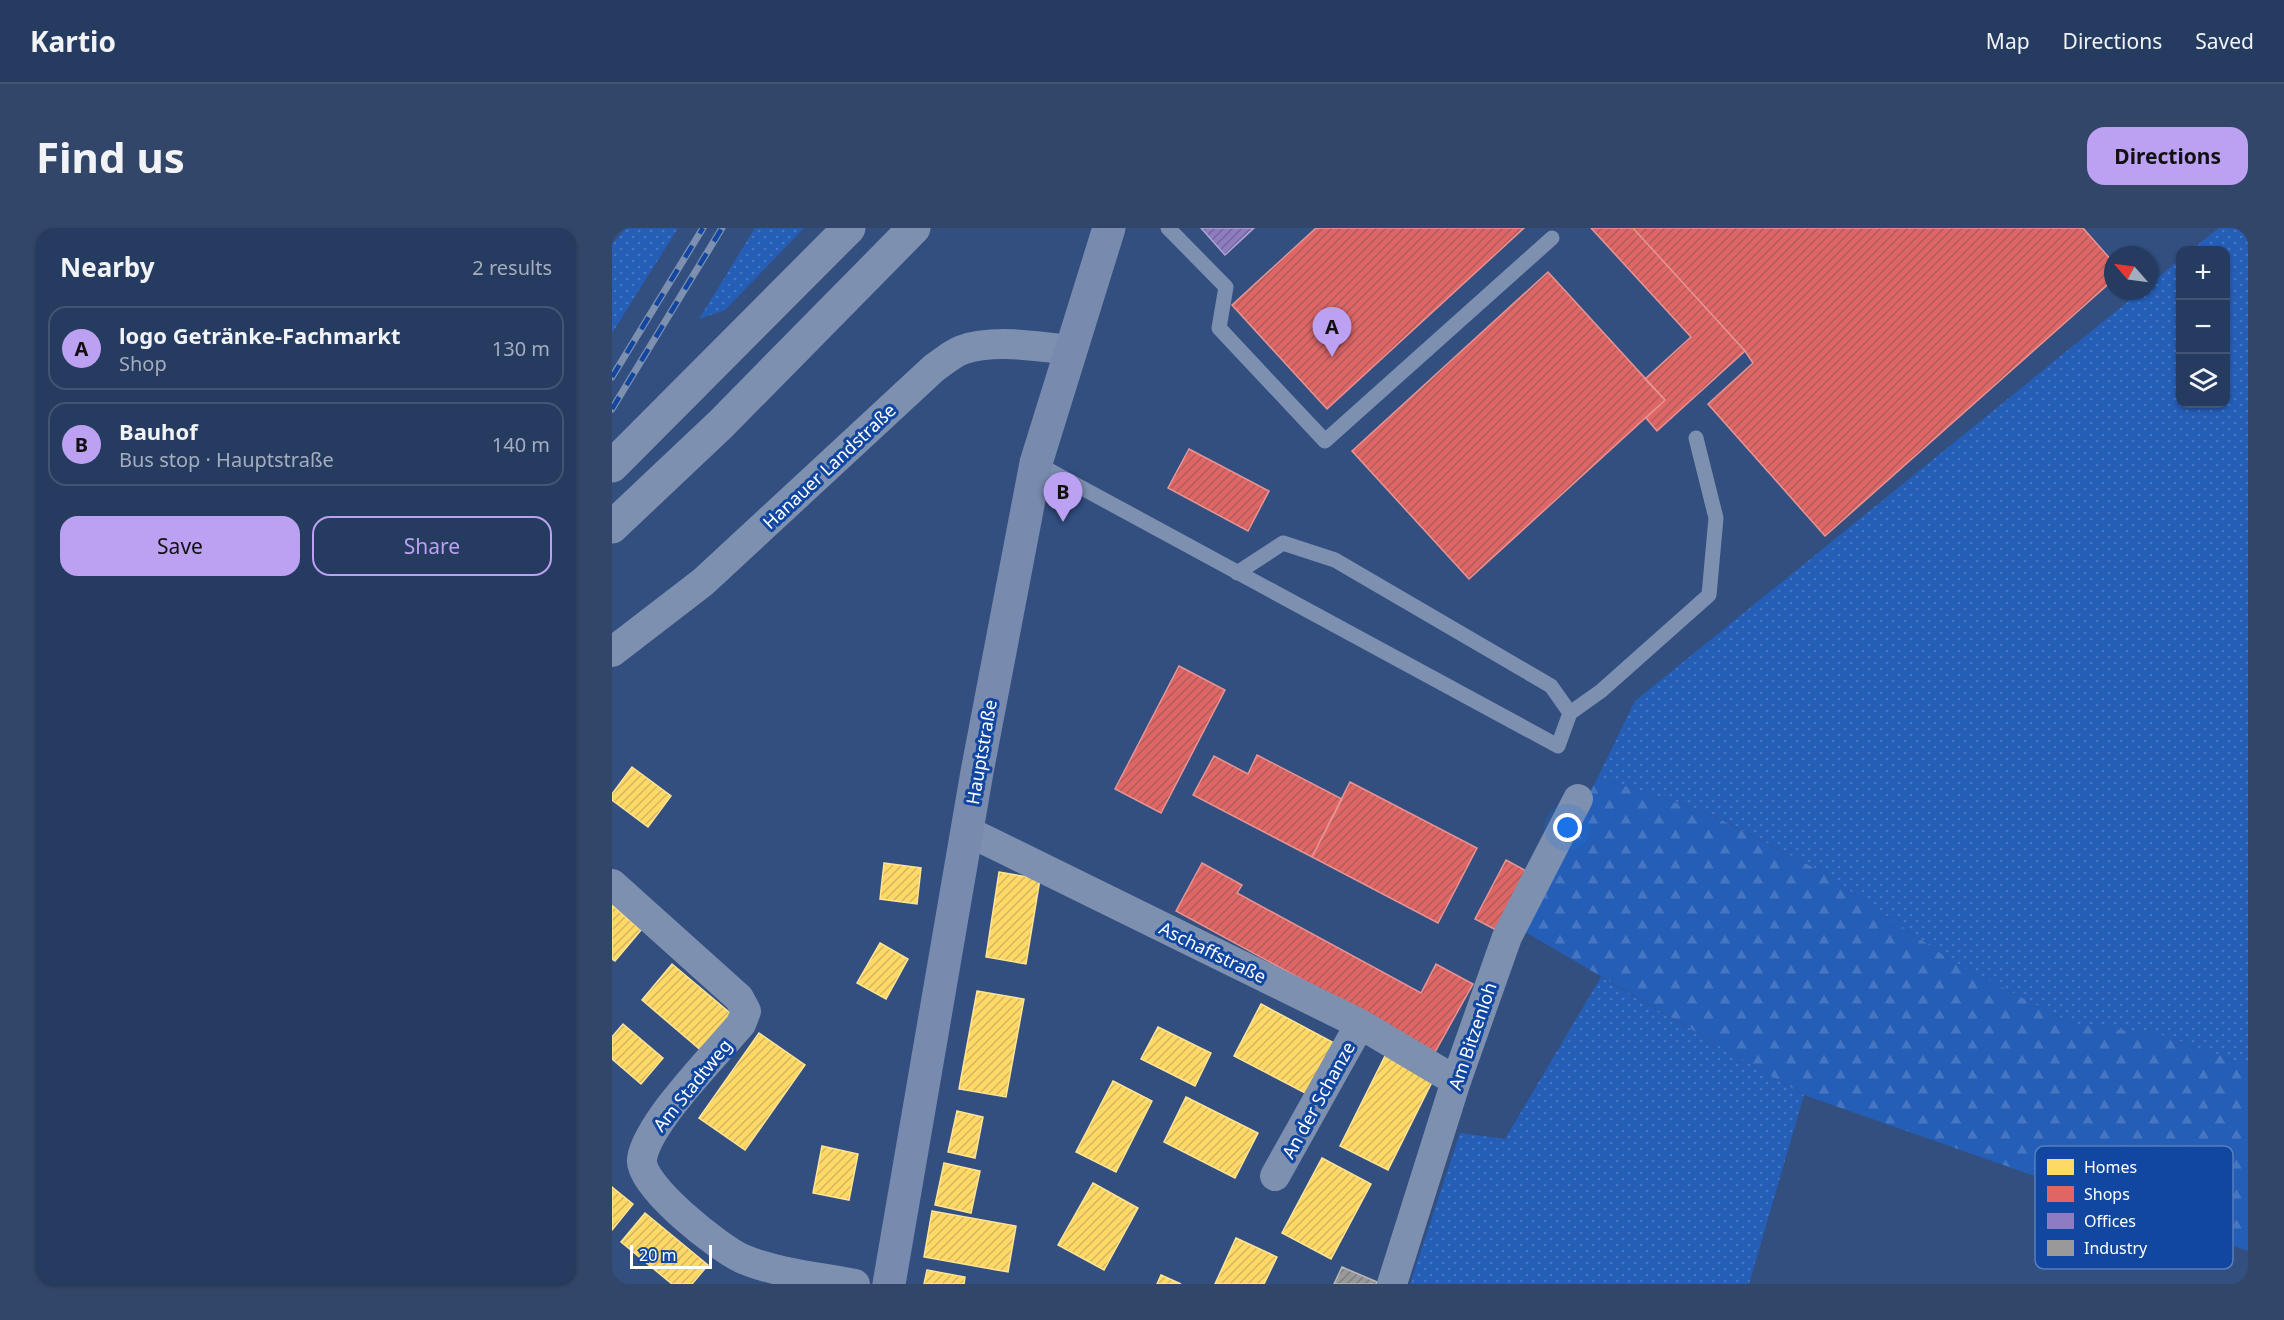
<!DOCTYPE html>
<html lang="en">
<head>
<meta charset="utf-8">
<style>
	body { margin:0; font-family:"Noto Sans",sans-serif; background:#324669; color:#f1f3f6 }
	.controls { position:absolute; right:18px; top:18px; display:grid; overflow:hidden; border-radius:12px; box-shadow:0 2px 4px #0004 }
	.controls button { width:54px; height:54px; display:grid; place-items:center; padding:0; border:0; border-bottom:2px solid #425575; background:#263b60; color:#f1f3f6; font:30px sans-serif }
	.compass { position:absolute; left:1492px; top:18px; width:54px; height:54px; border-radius:50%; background:#263b60; box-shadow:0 2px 4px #0004; rotate:298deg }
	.scale { position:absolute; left:18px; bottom:15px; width:82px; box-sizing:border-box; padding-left:6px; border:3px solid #fff; border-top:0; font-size:16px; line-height:21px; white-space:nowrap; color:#fff; -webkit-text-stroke:4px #1147a1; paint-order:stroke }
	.you { position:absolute; left:956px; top:600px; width:21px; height:21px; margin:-15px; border:4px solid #fff; border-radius:50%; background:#1a73e8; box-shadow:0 0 0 9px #1a73e833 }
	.badge { display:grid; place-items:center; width:39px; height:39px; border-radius:50%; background:#bca0f2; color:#111; font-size:20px; font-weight:700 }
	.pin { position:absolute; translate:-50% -50px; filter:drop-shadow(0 2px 3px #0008) }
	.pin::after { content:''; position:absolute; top:32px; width:21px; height:18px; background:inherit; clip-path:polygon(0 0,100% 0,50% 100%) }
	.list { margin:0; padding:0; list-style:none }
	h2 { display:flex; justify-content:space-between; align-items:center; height:78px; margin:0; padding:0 24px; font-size:26px }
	h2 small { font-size:20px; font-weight:400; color:#a4adbd }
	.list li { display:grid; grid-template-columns:39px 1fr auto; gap:18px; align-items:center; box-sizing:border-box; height:84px; margin:0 12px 12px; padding:0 12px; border:2px solid #425575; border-radius:18px }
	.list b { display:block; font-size:22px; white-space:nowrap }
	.list p { margin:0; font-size:20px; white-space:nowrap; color:#a4adbd }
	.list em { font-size:20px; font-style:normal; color:#a4adbd }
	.actions { display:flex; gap:12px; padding:18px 24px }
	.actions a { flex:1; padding:14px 0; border:2px solid #bca0f2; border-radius:18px; text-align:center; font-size:21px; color:#bca0f2 }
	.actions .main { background:#bca0f2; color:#111 }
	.icon { flex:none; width:33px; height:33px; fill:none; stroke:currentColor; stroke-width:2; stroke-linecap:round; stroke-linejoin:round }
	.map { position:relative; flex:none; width:1636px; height:1056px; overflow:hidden; border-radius:18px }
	header { display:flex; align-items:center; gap:36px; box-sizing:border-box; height:84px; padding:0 30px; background:#263b60; border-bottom:2px solid #425575 }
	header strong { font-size:28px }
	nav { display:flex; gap:33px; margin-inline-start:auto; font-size:21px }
	.intro { display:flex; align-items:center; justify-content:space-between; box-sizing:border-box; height:144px; padding:0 36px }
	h1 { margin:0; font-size:42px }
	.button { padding:15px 27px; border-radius:18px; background:#bca0f2; color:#111; font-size:21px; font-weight:700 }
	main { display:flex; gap:36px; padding:0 36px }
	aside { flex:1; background:#263b60; border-radius:18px; box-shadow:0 2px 4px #0004 }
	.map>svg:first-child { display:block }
	.green { fill:url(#green-dots) }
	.forest { fill:url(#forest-firs) }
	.homes { fill:url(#homes-hatch); stroke:#ffe494; stroke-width:1.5 }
	.shops { fill:url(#shops-hatch); stroke:#e99494; stroke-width:1.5 }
	.offices { fill:url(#offices-hatch); stroke:#b0a3d5; stroke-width:1.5 }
	.industry { fill:url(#industry-hatch); stroke:#b8b8b8; stroke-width:1.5 }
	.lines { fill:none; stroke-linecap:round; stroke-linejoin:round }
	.lane { stroke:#7d90b0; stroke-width:15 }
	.street { stroke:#7d90b0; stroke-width:30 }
	.secondary { stroke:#788bae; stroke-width:33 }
	.highway { stroke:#7d90af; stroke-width:33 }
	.rail-casing { stroke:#7d90af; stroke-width:7 }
	.rail { stroke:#1147a1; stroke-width:4.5; stroke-dasharray:14; stroke-linecap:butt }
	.labels { text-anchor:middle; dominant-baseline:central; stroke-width:6; stroke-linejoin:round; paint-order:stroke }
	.street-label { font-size:18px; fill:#fff; stroke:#1147a1 }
	.key { fill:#1147a1; stroke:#587ebd; stroke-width:1.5 }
	.key-label { font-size:16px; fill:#fff }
</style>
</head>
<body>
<header>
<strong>Kartio</strong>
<nav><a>Map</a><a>Directions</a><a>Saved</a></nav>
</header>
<div class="intro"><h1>Find us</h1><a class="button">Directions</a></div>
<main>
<aside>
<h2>Nearby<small>2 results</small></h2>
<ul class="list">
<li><span class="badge">A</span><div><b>logo Getränke-Fachmarkt</b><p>Shop</p></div><em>130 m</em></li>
<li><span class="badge">B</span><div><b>Bauhof</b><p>Bus stop · Hauptstraße</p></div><em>140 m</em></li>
</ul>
<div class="actions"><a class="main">Save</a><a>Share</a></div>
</aside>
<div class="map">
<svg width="1636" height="1056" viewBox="0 0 1636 1056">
	<defs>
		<pattern id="green-dots" width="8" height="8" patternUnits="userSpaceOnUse" patternTransform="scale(1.5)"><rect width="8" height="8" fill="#255eb7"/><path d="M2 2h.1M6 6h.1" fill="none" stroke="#4676c2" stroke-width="1.8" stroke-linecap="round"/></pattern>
		<pattern id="forest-firs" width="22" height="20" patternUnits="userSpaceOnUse" patternTransform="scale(1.5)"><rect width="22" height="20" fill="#255eb7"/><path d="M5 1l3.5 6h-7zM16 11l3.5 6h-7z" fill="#4676c2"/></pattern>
		<pattern id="homes-hatch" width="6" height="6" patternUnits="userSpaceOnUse" patternTransform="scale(1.5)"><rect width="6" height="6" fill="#ffd966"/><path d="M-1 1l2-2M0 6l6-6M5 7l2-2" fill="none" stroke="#d2b660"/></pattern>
		<pattern id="shops-hatch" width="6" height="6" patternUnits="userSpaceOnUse" patternTransform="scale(1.5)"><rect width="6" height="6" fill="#e06666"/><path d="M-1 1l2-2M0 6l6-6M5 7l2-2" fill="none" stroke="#ac5d5d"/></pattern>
		<pattern id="offices-hatch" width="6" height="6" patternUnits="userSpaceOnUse" patternTransform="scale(1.5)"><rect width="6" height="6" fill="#8e7cc3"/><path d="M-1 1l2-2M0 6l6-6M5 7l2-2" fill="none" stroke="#746993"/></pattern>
		<pattern id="industry-hatch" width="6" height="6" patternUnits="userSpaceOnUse" patternTransform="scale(1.5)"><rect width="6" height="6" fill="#999"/><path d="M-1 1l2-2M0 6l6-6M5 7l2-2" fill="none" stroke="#7e7e7e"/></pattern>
	</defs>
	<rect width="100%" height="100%" fill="#324f80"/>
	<path class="green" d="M14 0H66L0 105V16Z
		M143 0H192L113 82 87 91Z
		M1607 0H1636V838L1554 808 1459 795 1343 735 1212 645 1099 586 986 549 1023 473 1529 63H1537V57L1568 31V176H1614V22H1579Z
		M989 749 1192 867 1137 1056H798L848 905 893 911Z"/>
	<path class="forest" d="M986 549 1098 586 1212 645 1343 735 1459 795 1554 808 1636 838V1023L1192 867 908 701Z"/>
	<path class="homes" d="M20 539 59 568 36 599 0 572V566Z
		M272 635 309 640 305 676 268 671Z
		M387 644 428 651 414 736 374 729Z
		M0 677 29 702 3 733 0 731Z
		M268 715 296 731 274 771 245 755Z
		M60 736 123 789 92 825 30 772Z
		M365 763 412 771 394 869 347 861Z
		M649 776 724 816 697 867 622 828Z
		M11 796 51 830 29 856 0 831V809Z
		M546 799 599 825 583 858 529 831Z
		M147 805 193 837 133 922 87 890Z
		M774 826 822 850 776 942 728 918Z
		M501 853 540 873 504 944 464 924Z
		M574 869 646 905 623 950 552 914Z
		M345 883 371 889 363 930 336 924Z
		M210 918 246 926 237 972 201 965Z
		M710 930 759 956 719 1031 670 1005Z
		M332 935 368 943 359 985 323 977Z
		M481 955 526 980 492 1042 446 1017Z
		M0 959 21 976 0 1002Z
		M320 983 404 998 396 1044 312 1029Z
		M33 985 96 1037 80 1056H60L9 1014Z
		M624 1010 665 1029 652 1056H603Z
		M315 1042 353 1049 352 1056H312Z
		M549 1047 569 1056H545Z"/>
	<path class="shops" d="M704 0H912L715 181 620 77Z
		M979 0H1021L1133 123 1045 203 1034 190 1053 172 1033 151 1079 109Z
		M1021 0H1471L1501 34V52L1213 308 1096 176 1141 135 1133 123Z
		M936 44 1053 172 857 351 740 223Z
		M577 221 657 263 636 303 556 260Z
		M567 438 613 462 549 585 503 561Z
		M645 527 730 571 700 629 581 567 602 528 636 546Z
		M738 554 865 620 826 695 700 629Z
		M894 632 916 644 884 702 863 691Z
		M590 635 630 657 625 665 809 765 824 736 861 756 823 824 564 683Z"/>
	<path class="offices" d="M589 0H642L613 27Z"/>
	<path class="industry" d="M730 1039 765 1054 764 1056H722Z"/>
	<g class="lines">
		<path class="lane" d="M556 0 614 59 607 100 713 213 940 10
			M424 235 946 518 958 485 939 458 723 332 671 315 625 345
			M958 485 989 463 1097 367 1104 290 1084 210"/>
		<path class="street" d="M0 424 91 354 322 140C331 134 341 125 350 122 380 111 427 118 458 122
			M355 603 748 796 844 853
			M0 656 127 770 134 783 129 796C104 826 35 895 30 931 26 957 108 1021 131 1031 164 1045 207 1049 243 1056
			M663 948 748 796
			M780 1056 844 853 895 709 966 571"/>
		<path class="secondary" d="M277 1056 365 544 424 235 497 0"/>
		<path class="highway" d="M0 238 237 0
			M0 299 109 196 302 0"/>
		<defs>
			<path id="rail" d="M0 149 91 0
				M0 181 110 0"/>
		</defs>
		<use href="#rail" class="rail-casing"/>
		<use href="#rail" class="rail"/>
	</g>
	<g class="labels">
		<g class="street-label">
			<text transform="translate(217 238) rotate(-43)">Hanauer Landstraße</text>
			<text transform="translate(369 524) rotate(-80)">Hauptstraße</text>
			<text transform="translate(601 724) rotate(26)">Aschaffstraße</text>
			<text transform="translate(860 808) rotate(-71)">Am Bitzenloh</text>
			<text transform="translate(80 857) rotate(-51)">Am Stadtweg</text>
			<text transform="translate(706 872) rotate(-61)">An der Schanze</text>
		</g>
	</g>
	<rect x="1423" y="918" width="198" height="123" rx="9" class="key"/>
	<rect x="1435" y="931" width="27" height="16" fill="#ffd966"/>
	<rect x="1435" y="958" width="27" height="16" fill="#e06666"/>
	<rect x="1435" y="985" width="27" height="16" fill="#8e7cc3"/>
	<rect x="1435" y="1012" width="27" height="16" fill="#999"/>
	<g class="key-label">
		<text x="1472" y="945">Homes</text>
		<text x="1472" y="972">Shops</text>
		<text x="1472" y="999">Offices</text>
		<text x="1472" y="1026">Industry</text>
	</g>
</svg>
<div class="controls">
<button>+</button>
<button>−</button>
<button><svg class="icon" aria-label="layers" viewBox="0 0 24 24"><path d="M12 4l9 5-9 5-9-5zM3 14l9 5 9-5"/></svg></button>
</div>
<svg class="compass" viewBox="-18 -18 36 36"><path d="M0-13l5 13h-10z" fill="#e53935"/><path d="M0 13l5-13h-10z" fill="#a4adbd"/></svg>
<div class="scale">20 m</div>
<div class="you"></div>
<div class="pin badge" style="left:720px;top:129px">A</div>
<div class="pin badge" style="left:451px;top:294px">B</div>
</div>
</main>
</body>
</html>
